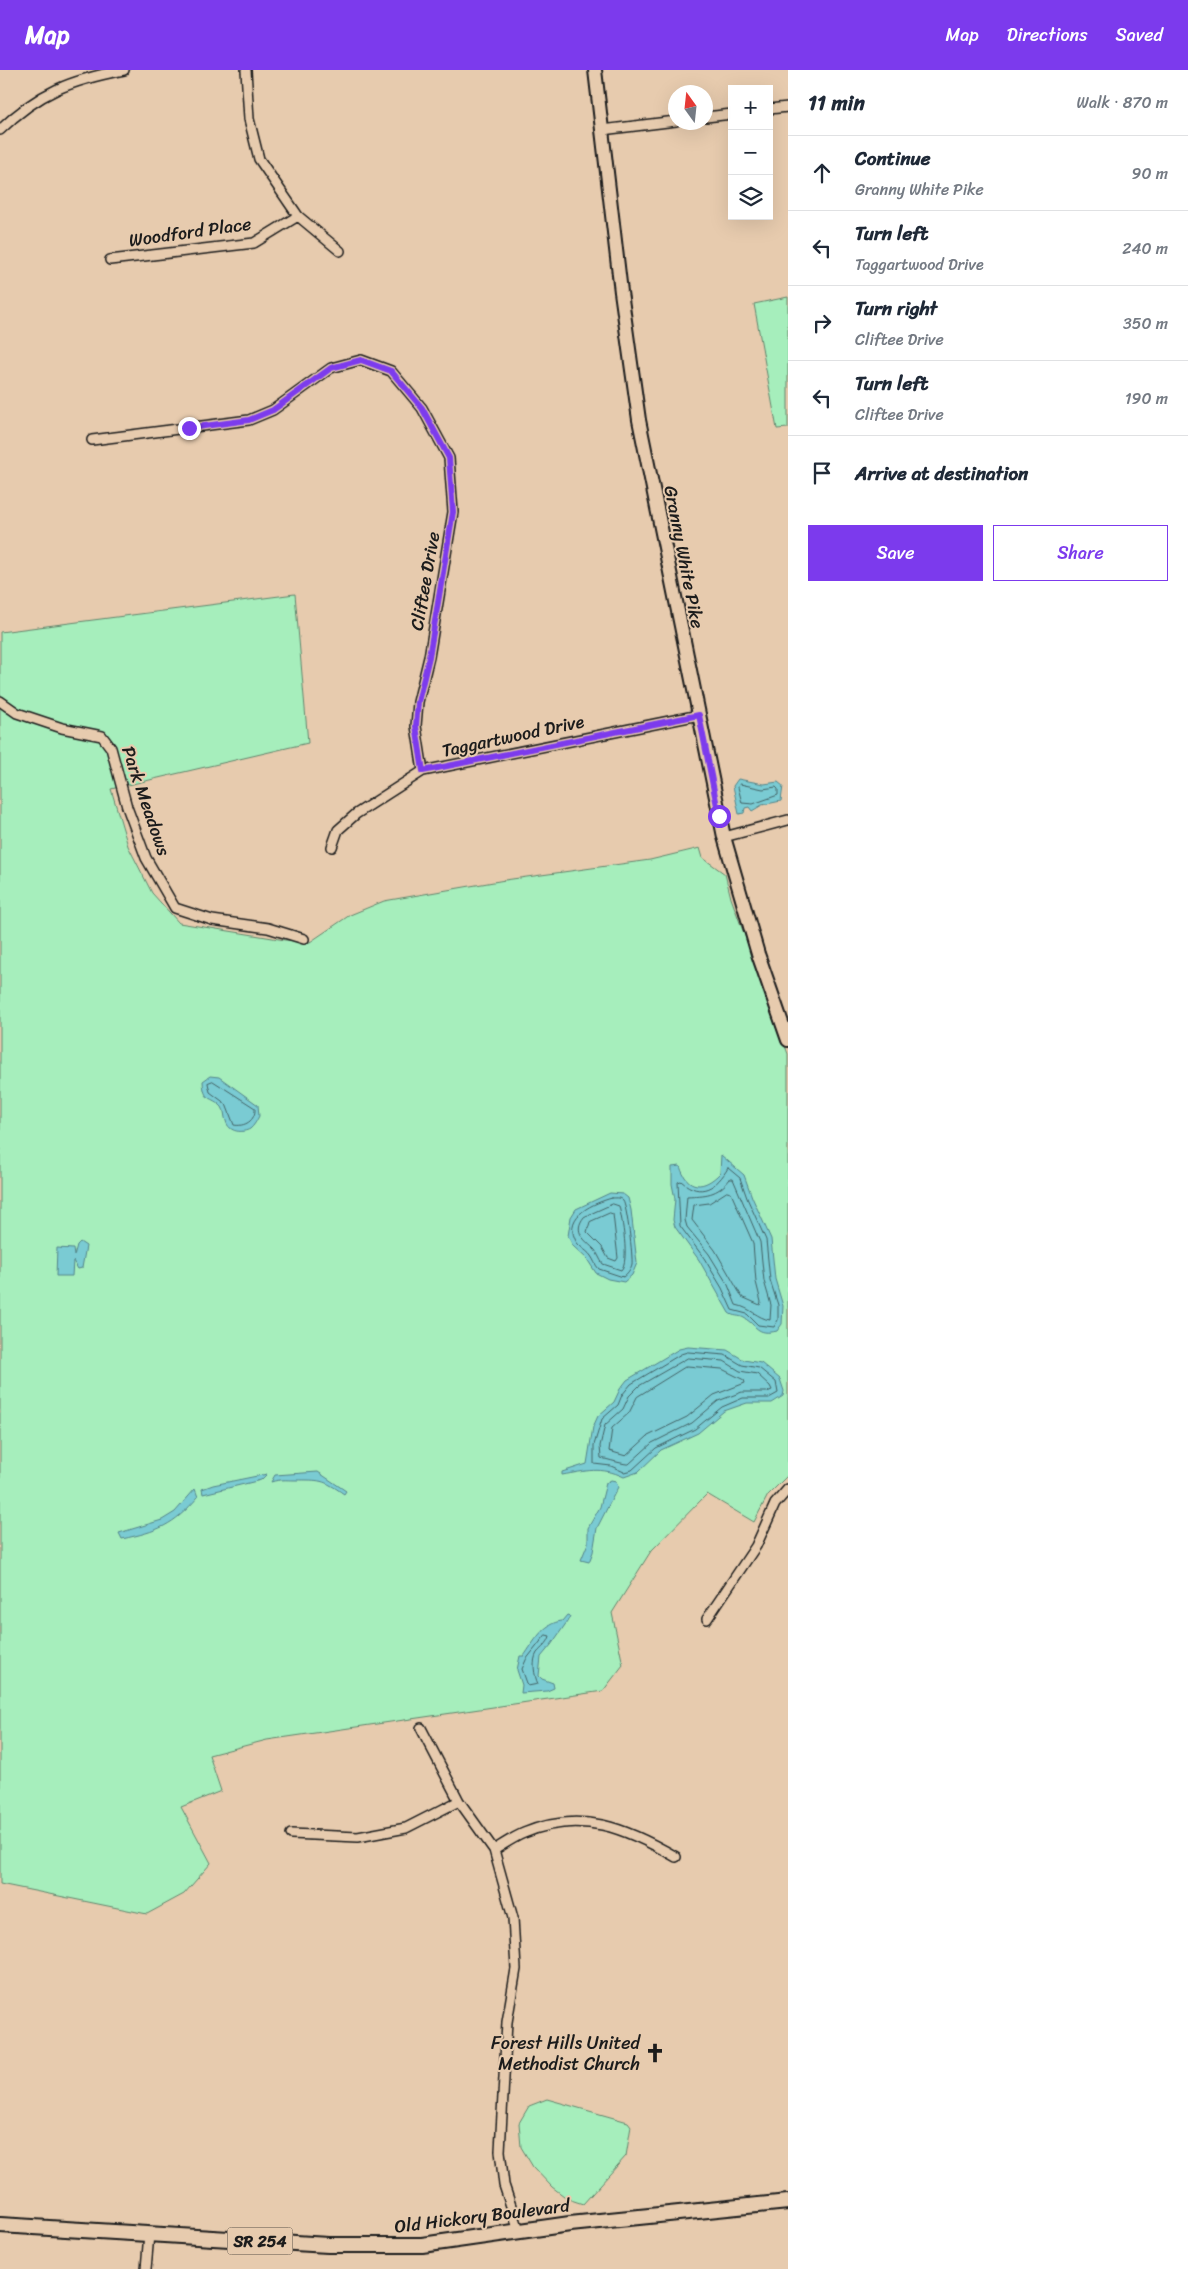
<!DOCTYPE html>
<html lang="en">
<head>
<meta charset="utf-8">
<style>
	body { margin:0; font-family:Sriracha,sans-serif; background:#f6f6f7; color:#1f2937 }
	.controls { position:absolute; right:15px; top:15px; display:grid; overflow:hidden; border-radius:0px; box-shadow:0 5px 20px #0002 }
	.controls button { width:45px; height:45px; display:grid; place-items:center; padding:0; border:0; border-bottom:1px solid #e0e1e3; background:#fff; color:#1f2937; font:25px sans-serif }
	.compass { position:absolute; left:668px; top:15px; width:45px; height:45px; border-radius:50%; background:#fff; box-shadow:0 5px 20px #0002; rotate:345deg }
	.stop { position:absolute; width:15px; height:15px; margin:-11px; border:4px solid #7c3aed; border-radius:50%; background:#fff }
	.stop.end { background:#7c3aed; border-color:#fff; box-shadow:0 1px 5px #0008 }
	.list { margin:0; padding:0; list-style:none }
	h2 { display:flex; justify-content:space-between; align-items:center; height:65px; margin:0; padding:0 20px; font-size:21px }
	h2 small { font-size:16px; font-weight:400; color:#747a83 }
	.list li { display:grid; grid-template-columns:32px 1fr auto; gap:15px; align-items:center; box-sizing:border-box; height:75px; padding:0 20px; border-top:1px solid #e0e1e3 }
	.list b { display:block; font-size:19px; white-space:nowrap }
	.list p { margin:0; font-size:16px; white-space:nowrap; color:#747a83 }
	.list em { font-size:16px; font-style:normal; color:#747a83 }
	.actions { display:flex; gap:10px; padding:15px 20px }
	.actions a { flex:1; padding:11px 0; border:1px solid #7c3aed; border-radius:0px; text-align:center; font-size:18px; color:#7c3aed }
	.actions .main { background:#7c3aed; color:#fff }
	.icon { flex:none; width:28px; height:28px; fill:none; stroke:currentColor; stroke-width:2; stroke-linecap:round; stroke-linejoin:round }
	.map { position:relative; flex:none; width:788px; height:2199px; overflow:hidden }
	header { display:flex; align-items:center; gap:30px; box-sizing:border-box; height:70px; padding:0 25px; background:#7c3aed; color:#fff }
	header strong { font-size:24px }
	nav { display:flex; gap:28px; margin-inline-start:auto; font-size:18px }
	main { display:flex }
	aside { flex:1; background:#fff }
	.map>svg:first-child { display:block }
	.green { fill:#a6eebc; stroke:#61856c }
	.water { fill:#7acbd3; stroke:#54858a }
	.lines { fill:none; stroke-linecap:round; stroke-linejoin:round }
	.shore { stroke:#426265; stroke-width:1 }
	.street-casing { stroke:#1c1c1c; stroke-width:12 }
	.secondary-casing { stroke:#1c1c1c; stroke-width:16 }
	.primary-casing { stroke:#1c1c1c; stroke-width:18 }
	.street { stroke:#e7cbae; stroke-width:9 }
	.secondary { stroke:#e7cbae; stroke-width:12 }
	.primary { stroke:#e7cbae; stroke-width:14 }
	.route { stroke:#7c3aed; stroke-width:6 }
	.labels { text-anchor:middle; dominant-baseline:central; stroke-width:4; stroke-linejoin:round; paint-order:stroke }
	.shield { fill:#e7cbae; stroke:#595048; stroke-width:1 }
	.shield-label { font-size:16px; font-weight:bold; fill:#1c1c1c }
	.street-label { font-size:18px; fill:#1c1c1c; stroke:#e7cbae }
	.poi-label { font-size:18px; fill:#1c1c1c; stroke:#e7cbae; text-anchor:end }
</style>
</head>
<body>
<header>
<strong>Map</strong>
<nav><a>Map</a><a>Directions</a><a>Saved</a></nav>
</header>
<main>
<div class="map">
<svg width="788" height="2199" viewBox="0 0 788 2199">
	<rect width="100%" height="100%" fill="#e7cbae"/>
	<filter id="ink" filterUnits="userSpaceOnUse"><feTurbulence type="fractalNoise" baseFrequency=".02" numOctaves="2"/><feDisplacementMap in="SourceGraphic" scale="10" xChannelSelector="R" yChannelSelector="G"/><feConvolveMatrix kernelMatrix="1 2 1 2 8 2 1 2 1" color-interpolation-filters="sRGB"/></filter>
	<g filter="url(#ink)">
		<path class="green" d="M788 227V358L777 359 754 234Z
			M295 524 308 673 111 719 128 776 152 823 179 853 285 870 310 872 350 845 384 831 505 810 650 790 700 778 703 788 725 804 731 828 788 984V1405L768 1425 754 1452 707 1424 651 1481 612 1543 623 1595 603 1621 267 1670 209 1685 221 1721 181 1737 211 1793 184 1824 147 1844 0 1814V562Z
			M547 2029 628 2052 631 2056 626 2086 583 2134 568 2129 552 2117 533 2097 521 2077 519 2053 529 2036Z"/>
		<path class="water" d="M738 709 764 714 778 712 783 716 781 731 762 735 752 741 749 737 745 738 744 743 739 744 733 716Z
			M210 1006 219 1007 258 1035 259 1046C257 1050 254 1056 250 1059 243 1063 229 1063 226 1051 224 1047 225 1041 222 1037 211 1025 204 1033 203 1011Z
			M721 1085 744 1105 752 1127 771 1169 775 1209 783 1236 782 1254 777 1261C756 1266 757 1255 744 1248 739 1245 734 1247 729 1243L699 1190 675 1157 673 1150 675 1129 672 1114V1097L680 1096C687 1120 704 1120 720 1103Z
			M610 1123 623 1124 628 1128 631 1140 637 1193 632 1205 624 1212 608 1209 596 1203 587 1189 573 1176 568 1166 571 1147 576 1139Z
			M80 1172 86 1176 82 1198 78 1199 73 1191 72 1206H56L57 1178 73 1179 74 1186 77 1175Z
			M688 1277 727 1280 744 1290 761 1293 780 1309 784 1321 783 1326 772 1333H747L724 1341 698 1363 661 1380 638 1402 624 1407C601 1396 586 1401 562 1405V1402L587 1394 593 1357 598 1346 614 1332 620 1319 627 1310 679 1279Z
			M318 1402 346 1421 344 1424C323 1409 320 1410 295 1410 286 1410 280 1409 271 1412L275 1405Z
			M267 1404 261 1410 203 1424 202 1419 213 1415Z
			M611 1410 616 1411 618 1417 597 1458 593 1482 589 1492 581 1490 588 1473V1458L600 1437 606 1413Z
			M195 1419 198 1427C173 1456 158 1461 122 1469L119 1463 162 1450 175 1442Z
			M567 1545 570 1546 567 1552 551 1575 541 1587 539 1606 542 1609 553 1613 554 1618 547 1621 521 1623 522 1615 517 1600 520 1586H524C534 1572 543 1553 562 1551Z"/>
		<g class="lines">
			<path class="shore" d="M740 714 763 719 776 717 778 719V725L753 734 742 733 738 717Z
				M213 1011 255 1038C256 1051 244 1057 234 1055L226 1034 210 1022 208 1013Z
				M728 1098 740 1108 747 1128 766 1170 770 1210 778 1235V1250L774 1257 758 1255 747 1244 732 1240 722 1218 704 1188 680 1156 678 1112 681 1111C701 1129 717 1117 728 1098Z
				M730 1109H733L760 1172 764 1211 771 1235 770 1250C757 1248 751 1238 736 1235L728 1215 709 1184 687 1157 685 1150 687 1126C705 1125 717 1126 730 1109Z
				M727 1122 731 1123 753 1173 756 1212 761 1232 760 1235 742 1227 715 1180 692 1150 694 1135 709 1133Z
				M612 1128C616 1128 620 1127 623 1131 627 1136 633 1187 632 1194 631 1199 627 1204 623 1207L599 1199C595 1195 594 1190 591 1186 586 1179 578 1177 575 1169 564 1145 594 1133 612 1128Z
				M613 1134 619 1136C622 1149 630 1191 621 1200L603 1194C600 1190 598 1184 595 1180 585 1170 572 1162 584 1147Z
				M610 1143 613 1144 618 1188 616 1191 608 1188 602 1177 587 1162 590 1152Z
				M688 1282 725 1285 742 1295 759 1298 776 1312 778 1323 769 1328H743L722 1337 695 1359 656 1378 632 1400 624 1402 611 1396 594 1394V1375L602 1349 618 1335 622 1325 631 1314 681 1284Z
				M688 1288 724 1291 740 1301 757 1304 770 1316 772 1320 767 1322H742L718 1331 692 1353 652 1373 629 1394C626 1395 606 1389 601 1388L600 1376 605 1355 623 1339 629 1326 639 1316Z
				M687 1296 722 1299 744 1310 745 1313 714 1325 687 1347 648 1366 626 1386 609 1381 612 1358 629 1343 637 1327Z
				M546 1565 550 1566C548 1574 542 1577 537 1583 532 1591 534 1605 538 1614L528 1616 522 1599 526 1590Z"/>
			<defs>
				<path id="street" d="M246 0 249 49 259 89 298 146 340 181
					M769 39 788 37
					M706 47 732 44
					M0 60C39 22 71 10 124 0
					M602 60 676 51
					M110 190 254 173 298 146
					M92 370 249 350 273 340 331 298 361 290 391 301 422 338 449 388 453 442 429 587 418 632 416 656 423 701
					M0 631 17 643 62 658 102 666 111 678 127 737 146 788 175 838 212 850 268 858 304 869
					M724 767 788 750
					M332 777 338 760 356 744 423 701 699 645
					M707 1549 756 1476 775 1434 788 1419
					M421 1658 459 1731 494 1780 513 1848 516 1899 507 1952 500 2081 504 2115 520 2163
					M291 1764 358 1767 406 1758 459 1731
					M494 1780C504 1774 514 1767 524 1763 581 1739 626 1758 676 1787
					M146 2199 149 2164"/>
				<path id="secondary" d="M595 0 621 222 639 350 724 767 758 884 788 970"/>
				<path id="primary" d="M0 2155 328 2175H422L570 2154 788 2132"/>
			</defs>
			<use href="#street" class="street-casing"/>
			<use href="#secondary" class="secondary-casing"/>
			<use href="#primary" class="primary-casing"/>
			<use href="#street" class="street"/>
			<use href="#secondary" class="secondary"/>
			<use href="#primary" class="primary"/>
		</g>
	</g>
	<g class="lines" filter="url(#ink)">
		<path class="route" d="M189 358 249 350 273 340 331 298 361 290 391 301 422 338 449 388 453 442 429 587 418 632 416 656 423 701 699 645 719 746"/>
	</g>
	<defs>
		<symbol id="church-bare" viewBox="-9 -9 18 18"><path d="M-1.2-6h2.4v3.5h3.3v2.4h-3.3V6h-2.4V-.1h-3.3v-2.4h3.3Z" fill="#1c1c1c" stroke="#e7cbae" stroke-width="2.5" paint-order="stroke"/></symbol>
	</defs>
	<g fill-rule="evenodd">
		<use href="#church-bare" x="641" y="1969" width="28" height="28"/>
	</g>
	<g class="labels">
		<rect class="shield" x="227.5" y="2157.5" width="65" height="27" rx="4"/>
		<g class="shield-label">
			<text x="260" y="2171">SR 254</text>
		</g>
		<g class="street-label">
			<text transform="translate(190 162) rotate(-8)">Woodford Place</text>
			<text transform="translate(684 487) rotate(79)">Granny White Pike</text>
			<text transform="translate(425 511) rotate(-80)">Cliftee Drive</text>
			<text transform="translate(513 666) rotate(-12)">Taggartwood Drive</text>
			<text transform="translate(146 731) rotate(71)">Park Meadows</text>
			<text transform="translate(482 2146) rotate(-7)">Old Hickory Boulevard</text>
		</g>
		<g class="poi-label">
			<text x="640" y="1973">Forest Hills United<tspan x="640" dy="21">Methodist Church</tspan></text>
		</g>
	</g>
</svg>
<div class="controls">
<button>+</button>
<button>−</button>
<button><svg class="icon" aria-label="layers" viewBox="0 0 24 24"><path d="M12 4l9 5-9 5-9-5zM3 14l9 5 9-5"/></svg></button>
</div>
<svg class="compass" viewBox="-18 -18 36 36"><path d="M0-13l5 13h-10z" fill="#e53935"/><path d="M0 13l5-13h-10z" fill="#747a83"/></svg>
<div class="stop" style="left:719px;top:746px"></div>
<div class="stop end" style="left:189px;top:358px"></div>
</div>
<aside>
<h2>11 min<small>Walk · 870 m</small></h2>
<ul class="list">
<li><svg class="icon" aria-label="ahead" viewBox="0 0 24 24"><path d="M12 20V5M6 11l6-6 6 6"/></svg><div><b>Continue</b><p>Granny White Pike</p></div><em>90 m</em></li>
<li><svg class="icon" aria-label="left" viewBox="0 0 24 24"><path d="M17 20v-9H6M10 6l-5 5 5 5"/></svg><div><b>Turn left</b><p>Taggartwood Drive</p></div><em>240 m</em></li>
<li><svg class="icon" aria-label="right" viewBox="0 0 24 24"><path d="M7 20v-9h11M14 6l5 5-5 5"/></svg><div><b>Turn right</b><p>Cliftee Drive</p></div><em>350 m</em></li>
<li><svg class="icon" aria-label="left" viewBox="0 0 24 24"><path d="M17 20v-9H6M10 6l-5 5 5 5"/></svg><div><b>Turn left</b><p>Cliftee Drive</p></div><em>190 m</em></li>
<li><svg class="icon" aria-label="arrive" viewBox="0 0 24 24"><path d="M6 21V4h12l-3 4 3 4H6"/></svg><div><b>Arrive at destination</b></div></li>
</ul>
<div class="actions"><a class="main">Save</a><a>Share</a></div>
</aside>
</main>
</body>
</html>
